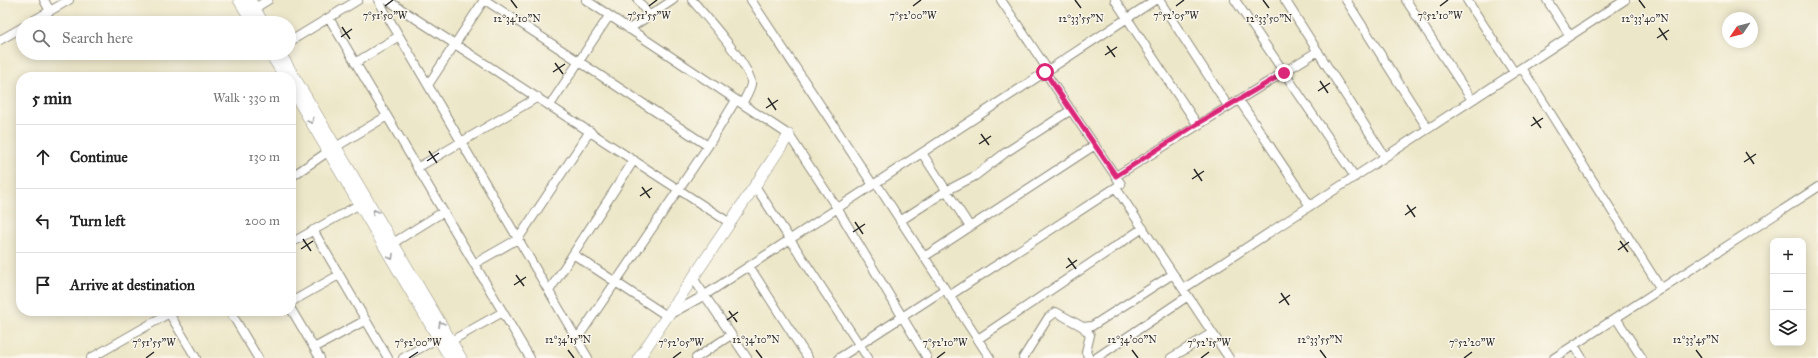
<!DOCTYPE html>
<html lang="en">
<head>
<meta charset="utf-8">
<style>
	body { margin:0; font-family:"IM FELL Great Primer",serif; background:#f2f2f2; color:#222 }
	.controls { position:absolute; right:12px; bottom:12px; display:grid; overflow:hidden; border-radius:8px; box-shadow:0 2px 10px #0003 }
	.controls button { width:36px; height:36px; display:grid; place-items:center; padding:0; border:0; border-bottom:1px solid #e0e0e0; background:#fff; color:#222; font:20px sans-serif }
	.compass { position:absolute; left:1722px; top:12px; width:36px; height:36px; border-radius:50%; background:#fff; box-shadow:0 2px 10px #0003; rotate:235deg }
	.stop { position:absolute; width:12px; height:12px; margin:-9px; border:3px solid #db2777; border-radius:50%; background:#fff }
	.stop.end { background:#db2777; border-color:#fff; box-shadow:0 1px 4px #0008 }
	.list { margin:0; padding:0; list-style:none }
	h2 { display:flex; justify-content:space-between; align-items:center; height:52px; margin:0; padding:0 16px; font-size:17px }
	h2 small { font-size:13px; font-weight:400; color:#767676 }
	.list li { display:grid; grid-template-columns:26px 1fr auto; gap:12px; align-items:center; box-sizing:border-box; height:64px; padding:0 16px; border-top:1px solid #e0e0e0 }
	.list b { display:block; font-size:15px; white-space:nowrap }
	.list em { font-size:13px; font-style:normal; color:#767676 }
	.icon { flex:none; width:22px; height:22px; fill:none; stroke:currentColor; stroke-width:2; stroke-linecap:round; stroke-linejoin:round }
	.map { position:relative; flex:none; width:1818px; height:358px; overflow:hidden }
	.search { position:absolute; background:#fff; box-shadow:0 2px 10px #0003; left:16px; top:16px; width:280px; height:44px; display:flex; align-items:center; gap:10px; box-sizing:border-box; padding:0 14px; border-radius:22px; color:#767676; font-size:15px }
	.panel { position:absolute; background:#fff; box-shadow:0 2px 10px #0003; left:16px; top:72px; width:280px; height:244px; border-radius:16px }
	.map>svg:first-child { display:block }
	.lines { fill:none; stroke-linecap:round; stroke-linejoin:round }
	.street-casing { stroke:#8c897a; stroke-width:10 }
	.secondary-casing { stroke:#8c897a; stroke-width:12 }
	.street { stroke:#fff; stroke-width:8 }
	.secondary { stroke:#fff; stroke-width:11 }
	.oneway { stroke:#a0a0a0 }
	.route { stroke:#db2777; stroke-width:5 }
	.ticks { fill:none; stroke:#2b2b2b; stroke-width:1.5 }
	.ticks-label { font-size:10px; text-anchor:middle; fill:#2b2b2b; stroke:#fbf7ec; stroke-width:3; stroke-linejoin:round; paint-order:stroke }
</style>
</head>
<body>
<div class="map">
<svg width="1818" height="358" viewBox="0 0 1818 358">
	<rect width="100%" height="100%" fill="#fbf7ec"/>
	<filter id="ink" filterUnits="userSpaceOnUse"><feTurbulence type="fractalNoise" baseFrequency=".025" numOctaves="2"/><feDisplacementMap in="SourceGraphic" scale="8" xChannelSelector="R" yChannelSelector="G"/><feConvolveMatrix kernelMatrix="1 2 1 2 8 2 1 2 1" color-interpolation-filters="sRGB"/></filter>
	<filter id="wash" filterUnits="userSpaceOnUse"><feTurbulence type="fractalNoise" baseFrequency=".012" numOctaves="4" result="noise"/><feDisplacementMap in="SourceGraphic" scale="16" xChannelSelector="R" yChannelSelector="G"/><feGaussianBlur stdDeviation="0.9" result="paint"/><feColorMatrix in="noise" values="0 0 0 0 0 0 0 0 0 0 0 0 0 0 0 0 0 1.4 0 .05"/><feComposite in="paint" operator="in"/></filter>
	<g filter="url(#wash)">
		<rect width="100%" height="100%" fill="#ede7c9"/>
	</g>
	<g filter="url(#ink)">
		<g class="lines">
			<defs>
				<path id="street" d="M44 0 50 11
					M378 0 588 358
					M387 0 730 223
					M485 0 708 146
					M586 0 789 135 837 208 927 358
					M638 0 649 16
					M692 0C704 14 753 69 751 84 750 90 745 98 742 104
					M751 0 873 185
					M1001 0 1048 70
					M1115 0 1197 124
					M1159 0 1228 106
					M1235 0 1355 177
					M1285 0 1385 157
					M1346 0 1428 129
					M1406 0 1472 100
					M1467 0 1514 72
					M1547 0 1570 36
					M255 8 268 0
					M329 18 530 358
					M29 23 69 0
					M629 29 673 0
					M0 40 23 27
					M289 42 358 0
					M355 63 399 36
					M1522 68 1661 289
					M428 85 484 0
					M1239 100 1310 206
					M550 105 609 16
					M922 153 970 227
					M417 168 538 97
					M1116 176 1318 51
					M291 177 329 151 387 116
					M876 183 990 358
					M755 186 868 358
					M1116 188 1229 358
					M900 221 946 191 975 176 1005 153 1071 110
					M313 230 388 358
					M291 243 360 204
					M393 243 443 212
					M573 254 667 316 705 295 1155 0
					M924 257 1095 145
					M474 264 518 239 590 131
					M749 266 808 358
					M693 278 747 358
					M1183 289 1625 0
					M549 291 634 160
					M949 296 1121 184 1045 72
					M291 302 339 275
					M291 309 320 358
					M230 311 258 358
					M169 313 196 358
					M1616 318 1642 358
					M1083 327 1090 335 1086 352 1089 358
					M577 339 708 146 736 100
					M978 339 1143 228
					M451 341 503 312
					M1574 345 1582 358
					M314 348 366 320
					M91 358 173 311
					M403 358 438 338
					M696 358 731 335
					M839 358 945 289
					M1023 358 1048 318 1056 312 1083 327 1092 326 1173 274
					M1096 358 1188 296
					M1171 358 1212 333
					M1554 358 1818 187"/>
				<path id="secondary" d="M239 0 253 23
					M250 0 263 23
					M270 53 285 77
					M280 53 461 358
					M291 88 450 358
					M639 358 789 135"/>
			</defs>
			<use href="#street" class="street-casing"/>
			<use href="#secondary" class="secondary-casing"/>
			<use href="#street" class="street"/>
			<use href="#secondary" class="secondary"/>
		</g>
		<defs><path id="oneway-chevron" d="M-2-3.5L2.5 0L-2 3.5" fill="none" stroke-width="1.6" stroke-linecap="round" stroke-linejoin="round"/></defs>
		<g class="oneway">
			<use href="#oneway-chevron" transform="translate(311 121) rotate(59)"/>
			<use href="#oneway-chevron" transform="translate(375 212) rotate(-120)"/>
			<use href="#oneway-chevron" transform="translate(391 257) rotate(60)"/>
			<use href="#oneway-chevron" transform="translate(441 324) rotate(-121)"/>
		</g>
	</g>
	<g class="lines" filter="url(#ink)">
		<path class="route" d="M1045 72 1116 176 1197 124 1284 73"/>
	</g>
	<path class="ticks" d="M511 0 517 8M1075 0 1081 8M1263 0 1269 8M1639 0 1645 8M385 6 393 0M649 6 657 0M913 6 921 0M1176 6 1184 0M1440 6 1448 0M342 27 350 39M1659 28 1667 40M341 37 352 29M1657 38 1669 30M1107 46 1115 57M1105 55 1117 47M555 63 563 74M553 72 565 64M1320 81 1328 93M1318 91 1330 83M768 98 776 110M766 108 778 100M1533 117 1541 128M1531 126 1543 118M981 134 989 145M979 144 991 136M429 151 437 163M1746 152 1754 164M427 161 439 153M1744 162 1756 154M1194 169 1202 181M1192 179 1204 171M642 187 650 198M640 196 652 188M1407 205 1415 217M1405 215 1416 207M855 222 863 234M853 232 865 224M303 239 311 251M1620 241 1628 252M301 249 313 241M1618 250 1629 242M1068 258 1076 269M1066 268 1077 260M516 275 524 286M514 285 526 277M1281 293 1289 305M1279 303 1290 295M729 311 737 322M727 320 738 312M568 350 574 358M756 350 762 358M1132 350 1138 358M1320 350 1326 358M1696 350 1702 358M146 358 154 352M409 358 418 352M673 358 681 352M937 358 945 352M1201 358 1209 352M1464 358 1472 352"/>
	<g class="ticks-label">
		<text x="649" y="19">7°51'55"W</text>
		<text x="1176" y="19">7°52'05"W</text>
		<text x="385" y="19">7°51'50"W</text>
		<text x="913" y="19">7°52'00"W</text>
		<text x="1440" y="19">7°52'10"W</text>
		<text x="517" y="22">12°34'10"N</text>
		<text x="1081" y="22">12°33'55"N</text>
		<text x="1269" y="22">12°33'50"N</text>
		<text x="1645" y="22">12°33'40"N</text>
		<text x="568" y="343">12°34'15"N</text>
		<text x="756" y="343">12°34'10"N</text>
		<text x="1132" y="343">12°34'00"N</text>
		<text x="1320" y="343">12°33'55"N</text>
		<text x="1696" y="343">12°33'45"N</text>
		<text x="154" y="346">7°51'55"W</text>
		<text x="418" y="346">7°52'00"W</text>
		<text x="681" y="346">7°52'05"W</text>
		<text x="945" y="346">7°52'10"W</text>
		<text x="1209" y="346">7°52'15"W</text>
		<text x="1472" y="346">7°52'20"W</text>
	</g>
</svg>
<div class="controls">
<button>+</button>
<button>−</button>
<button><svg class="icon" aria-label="layers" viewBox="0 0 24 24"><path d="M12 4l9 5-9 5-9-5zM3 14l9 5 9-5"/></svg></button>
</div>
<svg class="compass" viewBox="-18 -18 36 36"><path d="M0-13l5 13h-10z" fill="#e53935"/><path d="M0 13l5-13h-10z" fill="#767676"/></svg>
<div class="stop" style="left:1045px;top:72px"></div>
<div class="stop end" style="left:1284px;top:73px"></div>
<div class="search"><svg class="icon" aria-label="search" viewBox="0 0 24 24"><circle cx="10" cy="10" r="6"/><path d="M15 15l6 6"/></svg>Search here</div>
<section class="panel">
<h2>5 min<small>Walk · 330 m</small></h2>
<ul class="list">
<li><svg class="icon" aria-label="ahead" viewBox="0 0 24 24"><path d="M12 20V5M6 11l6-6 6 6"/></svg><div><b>Continue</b></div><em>130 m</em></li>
<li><svg class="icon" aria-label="left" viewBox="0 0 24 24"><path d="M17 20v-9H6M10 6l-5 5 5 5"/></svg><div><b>Turn left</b></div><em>200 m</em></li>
<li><svg class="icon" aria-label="arrive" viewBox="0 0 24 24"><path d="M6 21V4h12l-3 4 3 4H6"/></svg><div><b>Arrive at destination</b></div></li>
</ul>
</section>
</div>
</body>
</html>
